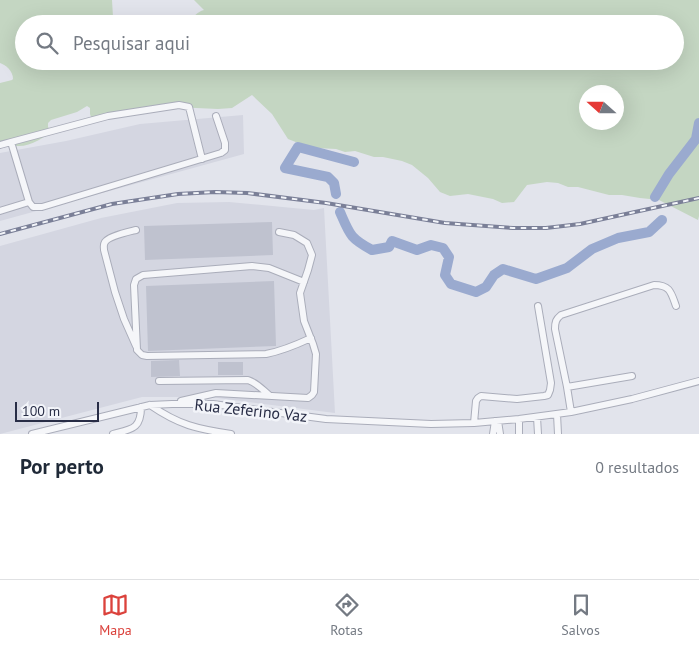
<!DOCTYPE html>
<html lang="pt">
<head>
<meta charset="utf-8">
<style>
	body { margin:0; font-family:"PT Sans",sans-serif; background:#f2f2f3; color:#1f2937 }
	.compass { position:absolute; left:579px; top:85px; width:45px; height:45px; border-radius:50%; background:#fff; box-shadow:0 5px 20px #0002; rotate:291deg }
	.scale { position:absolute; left:15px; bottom:12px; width:84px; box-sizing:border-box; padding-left:5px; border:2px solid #282d46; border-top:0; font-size:14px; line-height:18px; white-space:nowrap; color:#282d46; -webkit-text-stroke:4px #f2f4f9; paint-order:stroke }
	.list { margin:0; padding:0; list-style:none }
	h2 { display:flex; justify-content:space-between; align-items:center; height:65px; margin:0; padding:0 20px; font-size:21px }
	h2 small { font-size:16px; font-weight:400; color:#747a83 }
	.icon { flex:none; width:28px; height:28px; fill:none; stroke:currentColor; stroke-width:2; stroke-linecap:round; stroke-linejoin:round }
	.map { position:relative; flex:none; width:699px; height:434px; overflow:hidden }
	.search { position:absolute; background:#fff; box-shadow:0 5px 20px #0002; left:15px; right:15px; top:15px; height:55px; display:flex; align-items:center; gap:12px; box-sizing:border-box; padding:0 18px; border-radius:28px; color:#747a83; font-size:19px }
	.sheet { height:145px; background:#fff }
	nav { display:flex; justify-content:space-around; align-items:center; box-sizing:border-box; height:70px; border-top:1px solid #e0e1e3; background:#fff; font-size:14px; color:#747a83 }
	nav a { display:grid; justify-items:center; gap:2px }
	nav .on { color:#db423c }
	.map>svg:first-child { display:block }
	.built { fill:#d4d6e1 }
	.green { fill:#c4d6c2; fill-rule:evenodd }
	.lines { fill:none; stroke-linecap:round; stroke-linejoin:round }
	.river { stroke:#9aaacf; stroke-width:10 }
	.building { fill:#bfc2cf }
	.minor-casing { stroke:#aaadba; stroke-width:8 }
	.minor { stroke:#f5f6f9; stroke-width:6 }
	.rail-casing { stroke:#7a7f97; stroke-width:4 }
	.rail { stroke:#f2f4f9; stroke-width:2; stroke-dasharray:5.5; stroke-linecap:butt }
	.labels { text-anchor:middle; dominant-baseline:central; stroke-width:5; stroke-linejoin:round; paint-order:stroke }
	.street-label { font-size:16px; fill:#282d46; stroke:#f2f4f9 }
</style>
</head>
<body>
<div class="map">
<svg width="699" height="434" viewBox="0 0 699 434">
	<rect width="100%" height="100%" fill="#e2e4ec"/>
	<path class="built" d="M243 115 244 154 0 221V153L66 141 140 124Z
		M229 202 314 210 324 208 335 413 210 397H142L0 434V246L101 218 177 203Z"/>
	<path class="green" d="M0 0H112L113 17 115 24H24V61H675V24H191C193 16 197 12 204 10L194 0H699V216L698 220 659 200 640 198 622 195H609L578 187H568L558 183 547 182 527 185 514 202 502 203 493 199 468 194 450 196 440 192 428 178 412 165 402 161 383 157H374L355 151 345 152 336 149 316 148 306 146 288 139 272 114 252 95 232 108 218 109 174 107 133 113 101 120 91 117 90 114V108L87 106 77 112 51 120 48 123V127L49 128 55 127V129C45 137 30 147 17 146 11 145 6 143 0 142V83L12 80 13 79C13 71 6 65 0 63ZM586 92H616V122H586Z"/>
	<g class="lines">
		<path class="river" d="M336 194 334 183 328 177 285 168 298 147 354 162
			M655 197 669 174 696 139 699 123
			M340 212C350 235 350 238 372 250L389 247 392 241 417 250 431 245 443 248 449 257 445 275 451 284 476 292 486 287 494 275 503 269 536 279 567 268 592 249 618 238 649 232 662 220"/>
	</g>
	<path class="building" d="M272 222 273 255 145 260 144 226Z
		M274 281 276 346 148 351 146 286Z
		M179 360 180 376 151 377V361Z
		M218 362H243V375H218Z"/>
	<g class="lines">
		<defs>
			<path id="minor" d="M11 142 108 116 179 105 189 107 202 159
				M0 145 11 142 29 202 33 207H42L221 153 225 150V143L216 116
				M0 211 29 202
				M136 230C128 232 109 236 105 242 103 245 104 247 104 250L115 292 124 319 136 346
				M304 282 269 268 252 266 143 275 136 279 134 285 137 350 142 355 147 356 266 354C282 351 296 345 311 338
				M159 381 248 380C257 383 262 389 269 395
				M567 387 632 376
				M181 401 216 393 308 398 312 395 314 392 316 354 313 344 304 321 300 293 308 270 312 255 307 243 294 235 279 232
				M150 405C179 425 197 429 231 434
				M571 412 567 387 555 329C555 322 556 319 561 315L654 285C670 285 671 292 676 306
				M557 414 558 434
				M537 417 538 434
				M519 419V434
				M498 421 500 434
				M474 423 476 401 478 398 481 396 517 399 544 396 548 395 550 390 551 383 538 306
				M32 434 150 405 172 404H213L326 419 431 424 474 423 519 419 571 412 632 399 699 381
				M113 434C132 429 141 429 141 407
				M493 434 495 421"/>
		</defs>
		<use href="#minor" class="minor-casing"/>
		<use href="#minor" class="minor"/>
		<defs>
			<path id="rail" d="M0 234 112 204 178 194 215 192 247 193 326 203 445 223 513 228H546L580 224 699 198"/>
		</defs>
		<use href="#rail" class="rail-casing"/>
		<use href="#rail" class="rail"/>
	</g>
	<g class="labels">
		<g class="street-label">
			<text transform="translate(251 410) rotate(6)">Rua Zeferino Vaz</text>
		</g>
	</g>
</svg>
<svg class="compass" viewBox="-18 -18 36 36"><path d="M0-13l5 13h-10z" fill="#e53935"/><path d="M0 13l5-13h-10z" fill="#747a83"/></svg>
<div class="scale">100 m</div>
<div class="search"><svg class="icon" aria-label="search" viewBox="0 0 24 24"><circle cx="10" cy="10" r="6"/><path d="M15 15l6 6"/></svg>Pesquisar aqui</div>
</div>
<section class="sheet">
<h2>Por perto<small>0 resultados</small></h2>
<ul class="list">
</ul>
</section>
<nav>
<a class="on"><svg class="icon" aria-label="map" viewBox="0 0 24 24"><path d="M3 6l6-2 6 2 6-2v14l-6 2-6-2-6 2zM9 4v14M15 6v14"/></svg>Mapa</a>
<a><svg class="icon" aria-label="directions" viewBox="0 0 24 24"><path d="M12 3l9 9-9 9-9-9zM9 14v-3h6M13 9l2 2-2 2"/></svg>Rotas</a>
<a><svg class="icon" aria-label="saved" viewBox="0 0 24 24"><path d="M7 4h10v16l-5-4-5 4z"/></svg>Salvos</a>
</nav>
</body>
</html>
